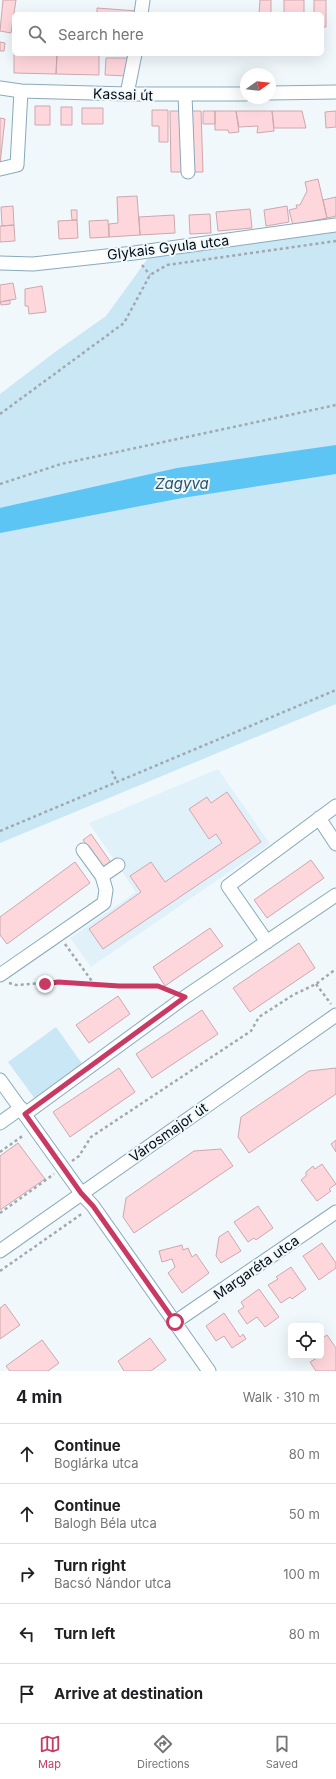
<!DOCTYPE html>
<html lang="en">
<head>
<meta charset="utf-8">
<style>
	body { margin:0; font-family:Inter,sans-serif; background:#f6f6f6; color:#202124 }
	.controls { position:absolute; right:12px; bottom:12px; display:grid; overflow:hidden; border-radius:6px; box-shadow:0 4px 16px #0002 }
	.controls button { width:36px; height:36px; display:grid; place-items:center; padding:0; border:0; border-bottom:1px solid #e0e0e0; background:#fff; color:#202124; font:20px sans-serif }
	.compass { position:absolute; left:240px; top:68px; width:36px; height:36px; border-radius:50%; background:#fff; box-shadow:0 4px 16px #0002; rotate:75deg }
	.stop { position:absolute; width:12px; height:12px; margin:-9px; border:3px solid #c83a63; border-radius:50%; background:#fff }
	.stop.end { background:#c83a63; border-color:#fff; box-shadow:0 1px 4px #0008 }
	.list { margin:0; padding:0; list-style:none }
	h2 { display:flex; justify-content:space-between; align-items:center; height:52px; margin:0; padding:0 16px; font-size:17px }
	h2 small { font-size:13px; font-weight:400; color:#757577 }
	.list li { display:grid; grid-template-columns:26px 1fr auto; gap:12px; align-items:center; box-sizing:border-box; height:60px; padding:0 16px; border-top:1px solid #e0e0e0 }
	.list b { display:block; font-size:15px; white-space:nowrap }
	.list p { margin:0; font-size:13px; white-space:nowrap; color:#757577 }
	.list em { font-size:13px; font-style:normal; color:#757577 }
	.icon { flex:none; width:22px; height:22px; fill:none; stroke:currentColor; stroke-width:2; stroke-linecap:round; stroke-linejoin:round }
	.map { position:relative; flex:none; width:336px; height:1371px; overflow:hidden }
	.search { position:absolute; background:#fff; box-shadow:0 4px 16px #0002; left:12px; right:12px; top:12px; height:44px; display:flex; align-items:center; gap:10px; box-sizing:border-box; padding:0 14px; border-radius:6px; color:#757577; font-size:15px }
	.sheet { height:352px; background:#fff }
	nav { display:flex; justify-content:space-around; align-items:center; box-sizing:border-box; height:56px; border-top:1px solid #e0e0e0; background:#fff; font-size:11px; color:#757577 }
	nav a { display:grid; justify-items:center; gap:2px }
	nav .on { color:#c83a63 }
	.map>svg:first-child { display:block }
	.built { fill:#e0f1fa }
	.green { fill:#cae7f6 }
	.water { fill:#5dc5f4 }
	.building { fill:#fed7dd; stroke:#cda8ae }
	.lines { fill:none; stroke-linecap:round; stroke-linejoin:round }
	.minor-casing { stroke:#8ab; stroke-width:15 }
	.path { stroke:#a1a9ae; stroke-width:2.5; stroke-dasharray:3 3; stroke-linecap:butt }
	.minor { stroke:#fff; stroke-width:13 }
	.route { stroke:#c83a63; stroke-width:5 }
	.labels { text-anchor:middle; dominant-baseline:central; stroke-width:4; stroke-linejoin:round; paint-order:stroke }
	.street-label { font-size:14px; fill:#030d13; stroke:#f1f8fc }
	.water-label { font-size:15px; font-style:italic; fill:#285468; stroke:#f1f8fc }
</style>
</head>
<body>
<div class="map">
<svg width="336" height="1371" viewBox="0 0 336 1371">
	<rect width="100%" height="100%" fill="#f1f8fc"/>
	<path class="built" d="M218 769 270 844 91 967 70 938 136 892 89 823Z"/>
	<path class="green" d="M336 222V704L0 843V394L55 352 106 316 151 254Z
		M56 1027 83 1065 35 1099 8 1062Z"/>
	<path class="water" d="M336 445V474L182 498 0 533V508L4 507 177 468Z"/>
	<path class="building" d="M3 0H16L11 33 0 31Z
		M260 0H271V14H259Z
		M284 0H304V14H284Z
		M314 0H326V27H322V14H314Z
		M97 8 137 11V14H97Z
		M0 42 5 43 4 51H0Z
		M14 52V54H57L56 74 14 73Z
		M57 54H99V75L56 74Z
		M106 58H128V76L105 75Z
		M35 106H50V125H35Z
		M61 107H72V125H61Z
		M82 108H103V124H82Z
		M152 110H168V142H159V126H152Z
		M170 111H182L183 172H171Z
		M190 111H201L203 172H192Z
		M203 111H215V124H203Z
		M215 111H236L239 132 229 133 228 130H215Z
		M236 111H272L274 131 257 133 258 126 239 127Z
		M272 111H302L306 128H274Z
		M336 111V127L326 128 325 112Z
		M0 118 5 119 0 164Z
		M318 179 327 218 293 225 289 210 297 208 296 205H300L307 191 305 182Z
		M137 196 140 235 109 237V224L118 223 117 197Z
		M336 197V216L327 218 323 200Z
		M13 206 14 225 2 226 1 207Z
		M287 206 289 222 266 226 264 210Z
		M250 209 252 228 218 231 216 212Z
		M71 210H77V220H72Z
		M210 214 211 233 190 234 189 215Z
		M174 215 175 233 140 235 139 217Z
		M77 220 78 238 59 239 58 221Z
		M108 220 109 237 90 238 89 221Z
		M14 225 15 241 0 242V226Z
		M13 283 16 299 0 302V285Z
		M42 286 46 312 29 314 28 306H25V289Z
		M10 300V304L1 305 0 302Z
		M227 792 261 842 103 949 89 929 141 892 130 876 151 862 165 882 222 843 216 834 209 839 189 809 207 797 211 803Z
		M91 834 112 864 104 870 83 840Z
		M311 860 324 878 267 918 254 900Z
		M75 862 90 883 7 944 0 935V917Z
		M210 928 223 946 165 986 153 967Z
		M299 943 315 968 250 1012 233 988Z
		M118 996 130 1014 89 1043 76 1025Z
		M202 1010 218 1034 152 1078 136 1054Z
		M119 1068 135 1092 70 1137 53 1112Z
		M336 1068V1094L249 1153 238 1137 241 1117 309 1071Z
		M336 1140V1152L331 1144Z
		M18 1143 45 1179 0 1210V1156Z
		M221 1149 233 1166 134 1233 123 1217 126 1198 194 1151Z
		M322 1164 336 1184 329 1189 331 1191 317 1201 301 1180 306 1176V1172L313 1166 315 1169Z
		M258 1206 273 1228 256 1240 254 1238 248 1242 234 1222Z
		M228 1231 241 1251 221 1263 216 1256 219 1237Z
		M322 1243 336 1263V1268L319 1280 303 1256Z
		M182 1245 183 1250 188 1248 192 1257 196 1254 209 1273 182 1293 168 1273 175 1267 172 1259 162 1262 159 1251Z
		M291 1267 306 1289 292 1299 290 1297 281 1303 268 1285 278 1279 276 1277Z
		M259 1289 279 1317 265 1327 257 1317 247 1324 238 1311 244 1307 241 1302Z
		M5 1304 20 1325 0 1339V1308Z
		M224 1313 240 1337 243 1334 246 1339 232 1348 224 1336 216 1341 206 1326Z
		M327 1335 336 1348V1371H316L310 1362 317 1358 316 1356H321V1339Z
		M150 1338 166 1360 151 1371H124L118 1361Z
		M42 1340 59 1363 48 1371H10L6 1366Z"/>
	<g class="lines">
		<defs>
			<path id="minor" d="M141 14 143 0
				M0 88 21 91 127 94H246
				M270 93 336 92
				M127 94 135 54
				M185 95 188 172
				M0 169 17 165 21 91
				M0 263 33 264 134 253 336 225
				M319 818 336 844
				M83 850 102 876
				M267 942 228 886 336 806
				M0 975 104 903 106 890 102 876 118 865
				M0 1080 81 1193 93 1206 209 1371
				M25 1114 185 997 336 895
				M0 1123 21 1108
				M0 1251 336 1015
				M175 1322 336 1212"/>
		</defs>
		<use href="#minor" class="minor-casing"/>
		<path class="path" d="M142 265 150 275
			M0 414 124 323 150 275 167 265 336 241
			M0 484 61 464 336 405
			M112 771 117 782
			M0 831 336 690
			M65 944 94 984
			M9 983 16 985 58 982 119 986H158L172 992
			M316 984 331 1004
			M0 1152 24 1135
			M72 1161 79 1156 91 1137 251 1031 259 1017 293 995 316 984 336 969
			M0 1213 54 1174
			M0 1271 83 1213"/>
		<use href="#minor" class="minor"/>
	</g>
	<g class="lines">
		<path class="route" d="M45 984 58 982 119 986H158L185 997 25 1114 81 1193 93 1206 175 1322"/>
	</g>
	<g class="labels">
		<g class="street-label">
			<text transform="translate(123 94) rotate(2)">Kassai út</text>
			<text transform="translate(168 247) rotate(-7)">Glykais Gyula utca</text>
			<text transform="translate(168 1132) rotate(-35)">Városmajor út</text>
			<text transform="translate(256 1267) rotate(-35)">Margaréta utca</text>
		</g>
		<g class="water-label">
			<text x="182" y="483">Zagyva</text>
		</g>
	</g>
</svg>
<div class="controls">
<button><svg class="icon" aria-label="locate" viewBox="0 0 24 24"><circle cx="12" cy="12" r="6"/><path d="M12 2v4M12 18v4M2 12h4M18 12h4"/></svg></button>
</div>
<svg class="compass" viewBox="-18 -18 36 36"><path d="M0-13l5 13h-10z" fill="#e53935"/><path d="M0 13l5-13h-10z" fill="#757577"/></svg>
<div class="stop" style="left:175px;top:1322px"></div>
<div class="stop end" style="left:45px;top:984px"></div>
<div class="search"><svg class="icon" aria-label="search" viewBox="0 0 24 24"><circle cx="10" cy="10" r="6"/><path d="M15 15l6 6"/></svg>Search here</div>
</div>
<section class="sheet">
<h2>4 min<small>Walk · 310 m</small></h2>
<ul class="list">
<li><svg class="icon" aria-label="ahead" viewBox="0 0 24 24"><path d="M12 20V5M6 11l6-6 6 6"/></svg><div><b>Continue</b><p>Boglárka utca</p></div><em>80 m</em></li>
<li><svg class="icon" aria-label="ahead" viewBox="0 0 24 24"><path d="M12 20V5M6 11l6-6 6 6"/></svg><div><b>Continue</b><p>Balogh Béla utca</p></div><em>50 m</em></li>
<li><svg class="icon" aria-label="right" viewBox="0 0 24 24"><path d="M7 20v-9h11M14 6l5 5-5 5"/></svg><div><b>Turn right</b><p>Bacsó Nándor utca</p></div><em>100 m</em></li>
<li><svg class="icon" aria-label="left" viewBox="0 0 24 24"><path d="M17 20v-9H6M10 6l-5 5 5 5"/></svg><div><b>Turn left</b></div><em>80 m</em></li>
<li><svg class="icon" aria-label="arrive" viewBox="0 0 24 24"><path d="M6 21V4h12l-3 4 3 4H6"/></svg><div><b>Arrive at destination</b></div></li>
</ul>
</section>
<nav>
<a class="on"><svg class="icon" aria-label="map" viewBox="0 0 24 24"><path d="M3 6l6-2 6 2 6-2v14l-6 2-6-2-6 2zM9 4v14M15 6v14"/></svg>Map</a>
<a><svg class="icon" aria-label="directions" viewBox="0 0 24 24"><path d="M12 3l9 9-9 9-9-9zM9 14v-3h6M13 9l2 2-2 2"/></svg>Directions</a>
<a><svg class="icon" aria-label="saved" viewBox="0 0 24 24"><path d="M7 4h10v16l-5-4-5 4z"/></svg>Saved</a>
</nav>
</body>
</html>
